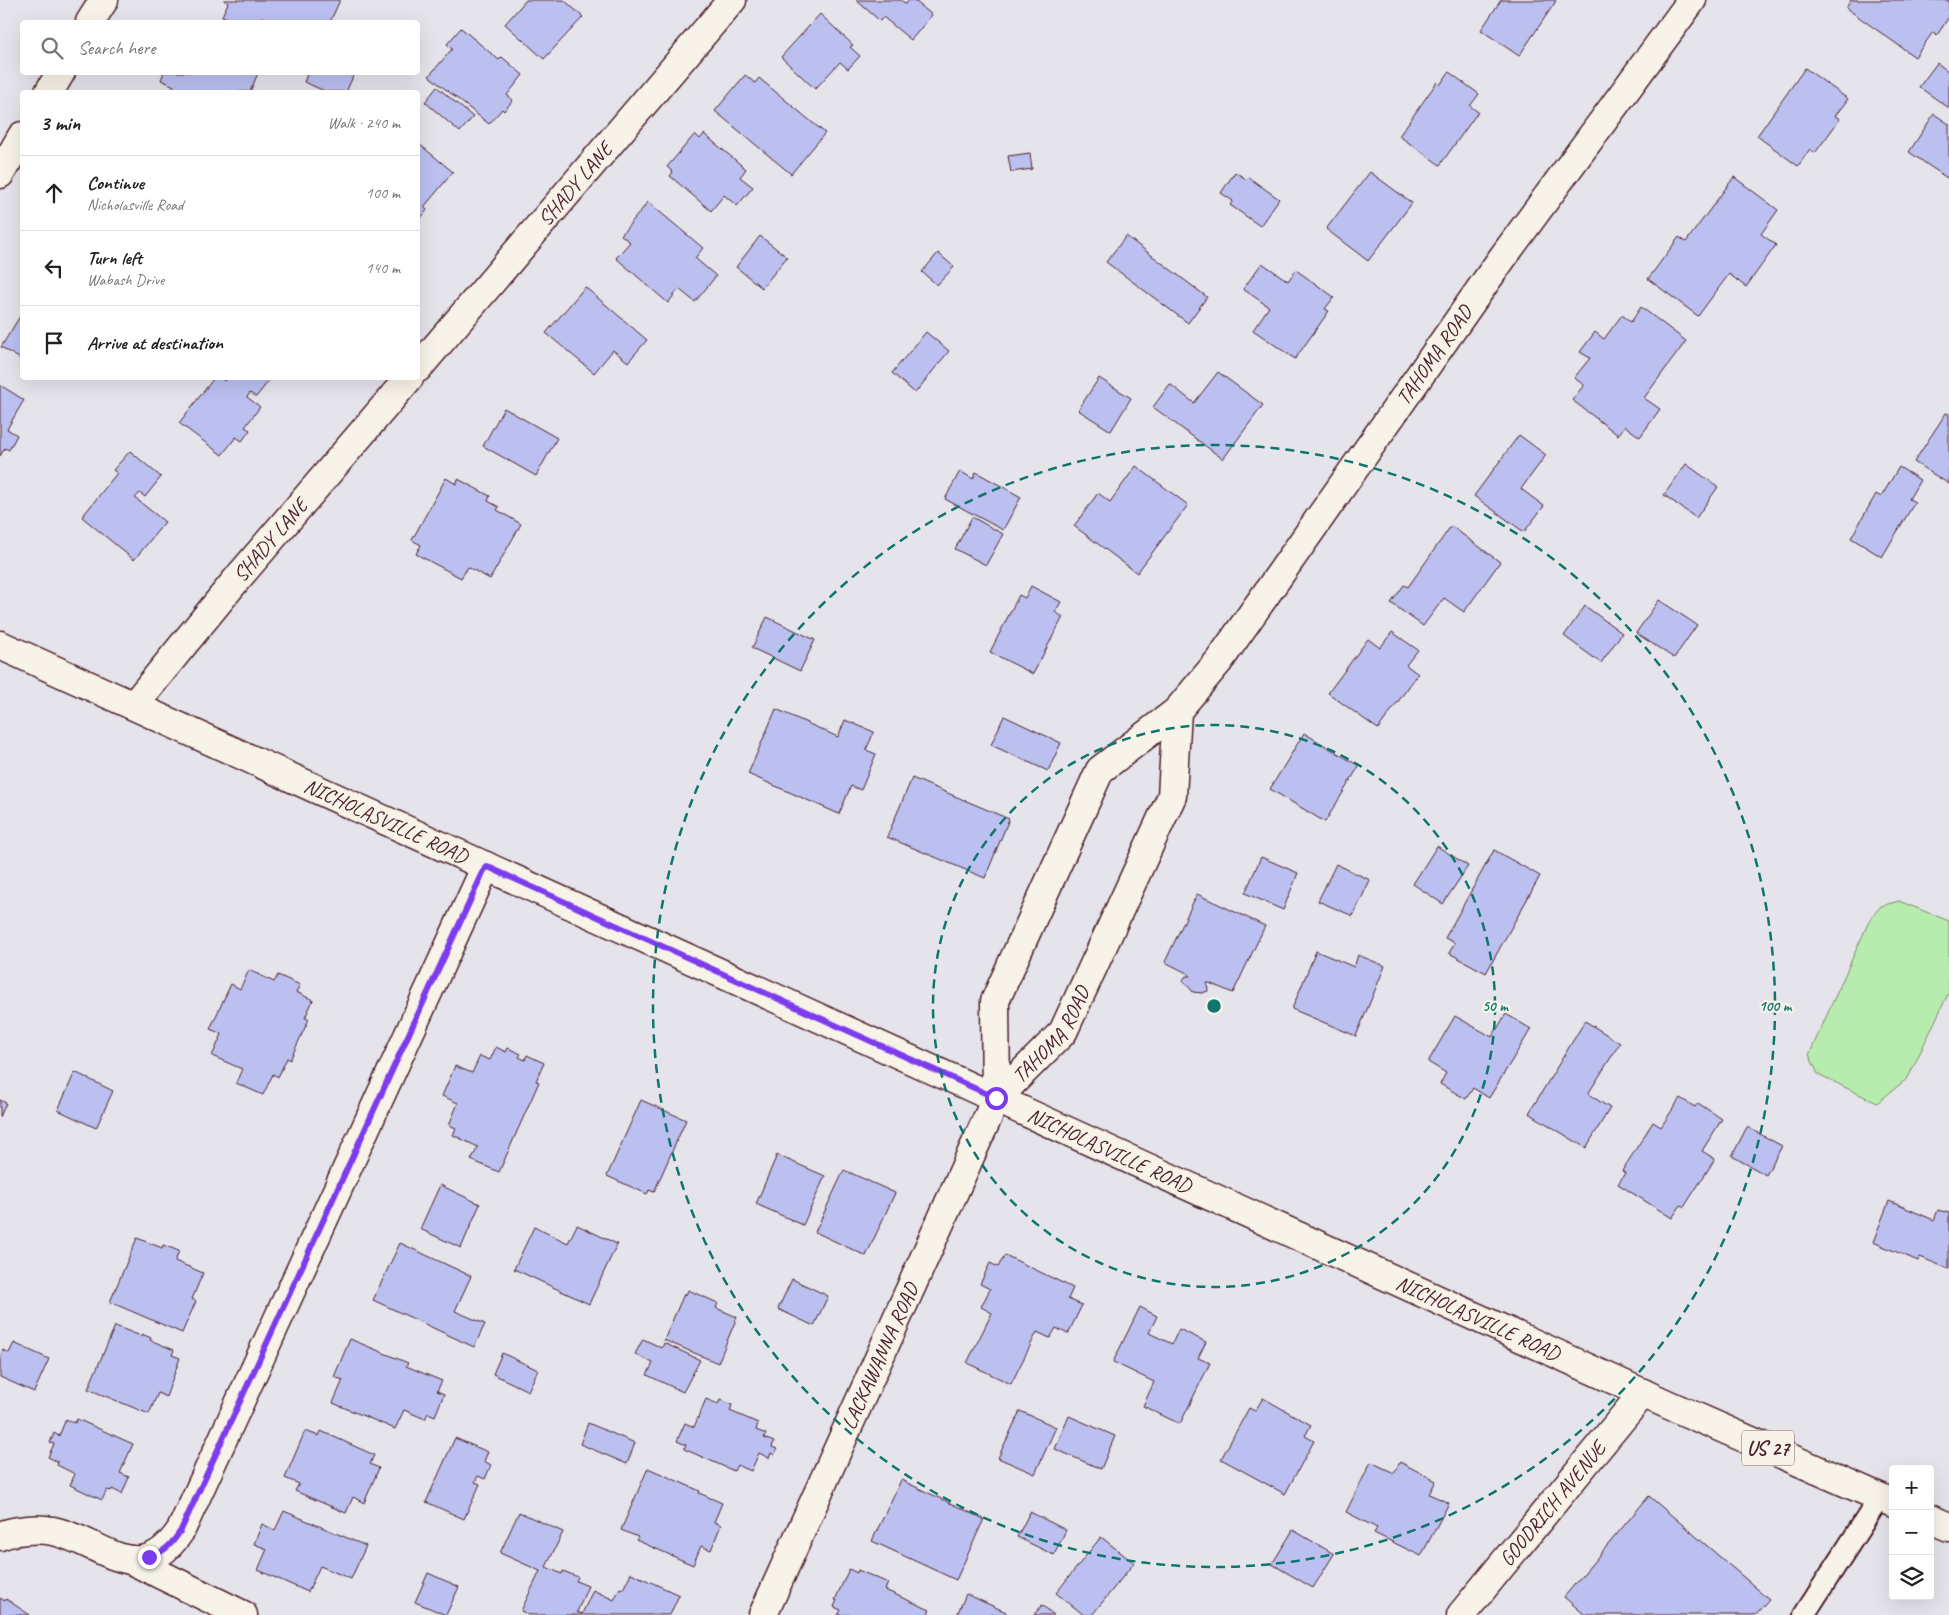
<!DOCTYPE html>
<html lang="en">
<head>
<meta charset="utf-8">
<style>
	body { margin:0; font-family:Caveat,sans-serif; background:#f6f6f6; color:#202124 }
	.controls { position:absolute; right:15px; bottom:15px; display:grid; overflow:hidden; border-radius:5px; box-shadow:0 5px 20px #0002 }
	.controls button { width:45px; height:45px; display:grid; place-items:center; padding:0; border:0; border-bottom:1px solid #e0e0e0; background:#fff; color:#202124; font:25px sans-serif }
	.stop { position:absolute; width:15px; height:15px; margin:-11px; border:4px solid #7c3aed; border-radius:50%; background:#fff }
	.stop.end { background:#7c3aed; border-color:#fff; box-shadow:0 1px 5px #0008 }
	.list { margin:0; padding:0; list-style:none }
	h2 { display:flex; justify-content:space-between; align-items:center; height:65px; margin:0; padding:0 20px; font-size:21px }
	h2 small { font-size:16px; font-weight:400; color:#757577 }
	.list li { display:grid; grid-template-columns:32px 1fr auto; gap:15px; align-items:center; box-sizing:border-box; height:75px; padding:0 20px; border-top:1px solid #e0e0e0 }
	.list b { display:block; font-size:19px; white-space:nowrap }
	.list p { margin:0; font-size:16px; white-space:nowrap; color:#757577 }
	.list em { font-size:16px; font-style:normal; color:#757577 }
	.icon { flex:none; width:28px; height:28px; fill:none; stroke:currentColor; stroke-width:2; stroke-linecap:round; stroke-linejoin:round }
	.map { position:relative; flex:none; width:1949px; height:1615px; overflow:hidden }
	.search { position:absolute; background:#fff; box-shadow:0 5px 20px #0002; left:20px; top:20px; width:400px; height:55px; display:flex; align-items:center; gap:12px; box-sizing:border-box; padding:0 18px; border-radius:5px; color:#757577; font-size:19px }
	.panel { position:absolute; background:#fff; box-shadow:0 5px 20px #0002; left:20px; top:90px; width:400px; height:290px; border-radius:5px }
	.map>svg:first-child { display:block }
	.green { fill:#b6ecae; stroke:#80866c }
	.building { fill:#bbc0f1; stroke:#4a1f2b }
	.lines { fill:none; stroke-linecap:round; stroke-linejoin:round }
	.lane-casing { stroke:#4a1f2b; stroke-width:24 }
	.street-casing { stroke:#4a1f2b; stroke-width:31 }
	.primary-casing { stroke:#4a1f2b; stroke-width:31 }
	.lane { stroke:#f7f3e8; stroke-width:20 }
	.street { stroke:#f7f3e8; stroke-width:28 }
	.primary { stroke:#f7f3e8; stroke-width:28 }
	.route { stroke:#7c3aed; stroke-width:6 }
	.ring { fill:none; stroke:#0f766e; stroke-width:2.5; stroke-dasharray:9 6 }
	.labels { text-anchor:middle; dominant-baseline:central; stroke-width:4.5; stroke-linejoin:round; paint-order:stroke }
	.shield { fill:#f7f3e8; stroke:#7e5f64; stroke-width:1 }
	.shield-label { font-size:20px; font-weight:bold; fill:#4a1f2b }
	.street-label { font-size:21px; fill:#4a1f2b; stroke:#f7f3e8 }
	.centre { fill:#0f766e; stroke:#f7f3e8; stroke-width:2.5 }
	.ring-label { font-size:15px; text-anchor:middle; font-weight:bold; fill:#0f766e; stroke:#f7f3e8; stroke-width:4.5; stroke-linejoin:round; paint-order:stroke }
</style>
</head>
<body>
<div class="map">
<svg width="1949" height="1615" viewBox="0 0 1949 1615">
	<rect width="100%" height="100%" fill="#e5e4eb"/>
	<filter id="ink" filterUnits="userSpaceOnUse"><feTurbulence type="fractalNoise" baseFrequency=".02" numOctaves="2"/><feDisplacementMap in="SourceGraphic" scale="10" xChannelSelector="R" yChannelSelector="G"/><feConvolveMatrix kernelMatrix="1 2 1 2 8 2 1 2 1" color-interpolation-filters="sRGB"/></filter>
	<g filter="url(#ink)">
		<path class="green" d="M1899 901 1949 921V992L1908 1078 1877 1103 1818 1074 1809 1055 1870 919 1881 906Z"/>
		<path class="building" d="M224 0H340L330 22H273L261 17 259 22H236L222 16 228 3Z
			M526 0H564L583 17 544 59 505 24Z
			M856 0H901L906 4 909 0H914L932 15 911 40 883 17 880 21Z
			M1501 0H1554L1556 1 1519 56 1481 30Z
			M1851 0H1949V17L1937 35 1933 32 1915 57 1846 8Z
			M820 14 853 45 850 47 860 56 848 69 840 62 815 89 781 57Z
			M461 28 499 60 502 57 523 75 507 95 513 100 504 111 502 109 489 124 429 76 452 49 447 44Z
			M1937 63 1949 72V108L1919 87Z
			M1805 68 1848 99 1835 116 1840 119 1815 153 1810 149 1798 166 1757 136Z
			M164 72H257L258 73 250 92H171L174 86 161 80Z
			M308 72H355L346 92H327L304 82Z
			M1449 72 1479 94 1470 106 1478 112 1440 165 1399 136 1437 82 1440 85Z
			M745 75 755 83 759 78 825 133 791 174 715 111Z
			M437 87 473 117 460 132 425 102Z
			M1934 114 1949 124V174L1947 178 1909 152Z
			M695 134 700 139 704 134 746 169 740 177 753 187 737 206 724 195 711 211 670 176 673 172 667 167Z
			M418 143 453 172 424 207 427 210 418 222Z
			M1030 153 1032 169 1011 172 1008 156Z
			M1235 172 1246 179 1248 177 1279 199 1260 226 1230 205 1233 201 1221 193Z
			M1370 172 1412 203 1368 261 1326 229Z
			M1734 177 1778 210 1761 234 1776 245 1746 287 1729 274 1698 316 1648 279 1679 237 1686 242Z
			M648 202 703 248 695 258 716 276 695 302 679 289 668 303 616 258 630 242 621 235Z
			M760 236 787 257 762 288 736 267Z
			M1126 236 1207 297 1188 323 1106 262Z
			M938 253 954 267 937 285 922 272Z
			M1262 263 1288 281 1296 270 1334 297 1325 309 1329 311 1295 359 1253 330 1269 307 1243 289Z
			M585 287 647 340 628 362 613 350 594 373 546 333Z
			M1641 307 1686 341 1644 398 1660 409 1640 437 1625 426 1618 435 1572 400 1584 385 1574 378 1590 358 1580 352 1595 332 1604 339 1622 315 1631 322Z
			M22 313V360L1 347Z
			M926 332 949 351 915 393 892 373Z
			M1218 372 1263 405 1223 459 1153 407 1170 384 1194 403Z
			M214 378H220L225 381 227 378H271L256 397 250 393 247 397 260 407 245 427 250 430 242 441 236 437 222 455 179 423Z
			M1099 378 1131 398 1111 431 1078 410Z
			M0 385 24 400 7 429 17 435 9 450 5 448 0 456Z
			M504 408 557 438 536 476 483 446Z
			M1946 413 1949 414V484L1914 462Z
			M1519 435 1546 455 1521 489 1544 506 1524 532 1474 496Z
			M130 451 161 477 145 497 140 493 135 498 165 522 134 560 82 517 117 473 113 470Z
			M1686 464 1718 487 1696 518 1664 495Z
			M1136 466 1188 505 1137 573 1074 526 1098 493 1110 502Z
			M1899 467 1920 480 1909 499 1915 502 1882 557 1851 538 1876 494 1881 497Z
			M960 471 973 479 976 472 1021 497 1003 530 945 499Z
			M446 478 456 484 458 479 490 496 488 501 499 507 497 510 521 524 490 579 468 567 461 578 416 554 421 545 412 540Z
			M972 517 1003 534 986 565 955 549Z
			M1451 526 1500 562 1464 612 1444 598 1423 626 1391 603 1404 585 1408 587Z
			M1031 586 1061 602 1055 612 1063 617 1033 674 990 652 1019 595 1025 598Z
			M1659 600 1697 625 1674 658 1636 633Z
			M1585 606 1622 633 1601 663 1564 636Z
			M767 617 815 640 800 671 752 648Z
			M1392 632 1418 650 1406 665 1418 674 1378 729 1328 693 1368 639 1380 648Z
			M776 709 838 737 845 720 874 732 866 750 876 754 861 790 851 786 839 814 748 774Z
			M1004 716 1061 743 1048 771 991 745Z
			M1304 733 1359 766 1325 822 1270 789Z
			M912 778 1009 819 985 878 887 837Z
			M1437 846 1468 866 1443 904 1413 884Z
			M1494 850 1540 876 1486 973 1449 953 1455 943 1445 938Z
			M1261 857 1298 873 1283 910 1245 893Z
			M1336 864 1370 880 1353 916 1318 901Z
			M1197 894 1265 926 1233 993 1209 983H1207L1208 991 1202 993 1193 992 1183 980 1186 976H1190L1189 974 1165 962Z
			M1316 951 1354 967 1358 955 1385 966 1356 1036 1292 1009Z
			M249 970 274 982 278 975 300 985 296 992 313 1000 305 1018 309 1019 290 1060 287 1058 278 1077 273 1074 263 1095 236 1083 242 1069 212 1056 222 1034 210 1029 231 984 240 989Z
			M1506 1014 1531 1029 1489 1098 1473 1088 1466 1099 1440 1084 1446 1073 1428 1062 1455 1016 1492 1037Z
			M1585 1021 1620 1043 1588 1094 1610 1108 1586 1148 1529 1113Z
			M496 1047 506 1052 508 1048 521 1054 519 1057 525 1060 527 1055 544 1063 536 1081 539 1082 499 1172 471 1160 478 1147 453 1135 456 1128 449 1125 458 1103 442 1096 455 1066 472 1073 480 1056 490 1060Z
			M75 1072 113 1091 96 1128 58 1110Z
			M1680 1098 1695 1107 1698 1103 1722 1119 1702 1151 1715 1159 1684 1207 1681 1205 1672 1218 1618 1184 1625 1173 1622 1171 1653 1122 1661 1127Z
			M0 1100 6 1103 0 1117Z
			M641 1100 686 1120 654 1192 649 1190 647 1194 607 1176Z
			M1747 1127 1782 1146 1766 1175 1732 1156Z
			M777 1155 825 1176 803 1225 756 1204Z
			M844 1170 895 1193 866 1256 815 1232Z
			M440 1185 480 1204 461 1248 420 1229Z
			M1889 1201 1934 1220 1938 1210 1949 1213V1269L1920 1257 1918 1261 1873 1242Z
			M577 1225 617 1244 589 1304 514 1269 534 1227 568 1243Z
			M137 1238 162 1248 163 1245 179 1251 175 1261 203 1273 192 1299 196 1301 182 1333 110 1302Z
			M400 1243 471 1276 455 1311 485 1324 474 1347 373 1300Z
			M1005 1255 1073 1288 1068 1299 1082 1305 1068 1334 1056 1328 1050 1338 1037 1332 1011 1384 967 1363 992 1313 981 1307 990 1289 980 1284 990 1263 998 1267Z
			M792 1279 828 1296 814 1326 778 1309Z
			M688 1290 718 1303 716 1308 737 1317 718 1363 664 1340 684 1294 686 1295Z
			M1140 1307 1157 1316 1149 1333 1172 1344 1179 1329 1206 1342 1198 1358 1210 1363 1180 1424 1143 1406 1154 1382 1113 1362Z
			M115 1326 141 1336 142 1334 151 1338 150 1340 174 1350 172 1355 180 1358 166 1397 158 1393 149 1414 88 1389Z
			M350 1339 408 1363 406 1366 442 1381 437 1391 444 1394 435 1416 428 1413 425 1419 404 1410 395 1429 333 1403 343 1380 334 1377Z
			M643 1339 662 1348 664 1343 700 1360 683 1392 647 1375 653 1363 635 1354Z
			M14 1343 49 1359 34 1392 0 1377V1357L3 1350 9 1353Z
			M502 1353 538 1370 528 1391 493 1374Z
			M1263 1398 1311 1425 1305 1436 1314 1441 1285 1494 1221 1459 1249 1408 1255 1411Z
			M706 1399 718 1404 720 1400 732 1405 730 1411 758 1423 756 1430 766 1434 764 1438 774 1442 772 1447 777 1449 774 1455 771 1453 769 1458 759 1453 751 1471 737 1465 734 1471 684 1449 686 1445 677 1441 685 1423 694 1427Z
			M1020 1411 1056 1427 1035 1474 998 1458Z
			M1069 1416 1115 1436 1101 1469 1055 1449Z
			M66 1419 75 1423 77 1419 133 1444 120 1473 129 1477 122 1494 112 1489 111 1491 107 1490 102 1500 70 1485 75 1474 57 1465 58 1462 48 1457 54 1444 50 1443 54 1433 59 1436Z
			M588 1423 635 1443 627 1464 580 1444Z
			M305 1431 319 1436 321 1431 374 1455 370 1464 379 1468 364 1503 353 1497 346 1513 295 1491 299 1484 285 1478Z
			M455 1438 488 1452 484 1461 491 1465 485 1479 478 1476 475 1482 480 1484 464 1519 426 1502Z
			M1371 1462 1394 1473 1400 1462 1436 1481 1429 1494 1449 1503 1421 1556 1374 1533 1377 1528 1346 1512Z
			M648 1468 700 1491 699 1493 722 1503 714 1522 721 1525 711 1550 701 1546 693 1565 636 1540 638 1537 621 1530Z
			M901 1480 984 1519 956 1580 872 1541Z
			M1649 1496 1769 1599 1755 1615H1585L1564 1597Z
			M284 1511 366 1546 351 1579 320 1566 308 1592 258 1570 267 1549 254 1544 262 1524 275 1530Z
			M519 1512 563 1532 546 1567 562 1574 563 1571 578 1577 576 1581 588 1586 577 1612 582 1614 593 1590 614 1600 620 1588 623 1589 631 1573 679 1595 670 1615H529L521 1611 540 1571 500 1553Z
			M1030 1512 1066 1530 1054 1555 1017 1537Z
			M1293 1530 1334 1554 1313 1588 1272 1564Z
			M1101 1537 1134 1563 1092 1615H1084L1056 1593Z
			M849 1569 857 1573 858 1570 888 1583 885 1590 930 1610 927 1615H838L841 1610 834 1607 837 1600H835Z
			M428 1573 459 1587 446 1615 415 1602Z
			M966 1594 1006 1612 1004 1615H957Z
			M0 1598 5 1601 6 1599 30 1615H0Z
			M1042 1605 1054 1615H1034Z"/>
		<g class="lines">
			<defs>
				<path id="lane" d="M1804 1615 1880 1497"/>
				<g id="street">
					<path d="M90 22 104 0"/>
					<path d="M49 92 61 72"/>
					<path d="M0 174 22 136"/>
					<path id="s1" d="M418 368 732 0"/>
					<path id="s2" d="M134 705 237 579 409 378"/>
					<path id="s3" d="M996 1099 995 1001 1100 770 1177 711 1219 661 1503 257 1692 0"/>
					<path d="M0 1536C14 1530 37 1528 53 1531 102 1541 140 1592 181 1530L486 866"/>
					<path d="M131 1560 243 1615"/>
					<path id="s4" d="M763 1615 996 1099 1063 1032 1172 796 1177 711"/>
					<path id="s5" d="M1461 1615 1643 1393"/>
				</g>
				<g id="primary">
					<path id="s6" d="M0 645 1669 1405 1893 1503"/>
					<path d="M1930 1519 1949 1527"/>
				</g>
			</defs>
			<use href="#lane" class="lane-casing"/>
			<use href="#street" class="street-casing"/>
			<use href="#primary" class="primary-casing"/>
			<use href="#lane" class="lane"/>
			<use href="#street" class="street"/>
			<use href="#primary" class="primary"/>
		</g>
	</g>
	<g class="lines" filter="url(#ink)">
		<path class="route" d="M149 1557C165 1552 172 1544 181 1530L486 866 996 1098"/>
	</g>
	<g class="ring">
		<circle cx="1214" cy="1006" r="281"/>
		<circle cx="1214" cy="1006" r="561"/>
	</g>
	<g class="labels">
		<rect class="shield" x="1742" y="1430.5" width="52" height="35" rx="4"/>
		<g class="shield-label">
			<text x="1768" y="1448">US 27</text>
		</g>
		<g class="street-label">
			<text stroke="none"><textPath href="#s1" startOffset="242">SHADY LANE</textPath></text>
			<text stroke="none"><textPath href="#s3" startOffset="888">TAHOMA ROAD</textPath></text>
			<text stroke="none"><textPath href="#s2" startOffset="214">SHADY LANE</textPath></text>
			<text stroke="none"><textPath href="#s6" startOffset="424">NICHOLASVILLE ROAD</textPath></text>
			<text stroke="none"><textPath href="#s4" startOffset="652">TAHOMA ROAD</textPath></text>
			<text stroke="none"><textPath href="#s6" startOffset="1219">NICHOLASVILLE ROAD</textPath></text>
			<text stroke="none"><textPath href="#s6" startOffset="1624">NICHOLASVILLE ROAD</textPath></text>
			<text stroke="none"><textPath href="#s4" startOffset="284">LACKAWANNA ROAD</textPath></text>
			<text stroke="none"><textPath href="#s5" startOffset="144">GOODRICH AVENUE</textPath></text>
		</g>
	</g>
	<circle cx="1214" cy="1006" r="8" class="centre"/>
	<g class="ring-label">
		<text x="1495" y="1011">50 m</text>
		<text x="1775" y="1011">100 m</text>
	</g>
</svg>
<div class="controls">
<button>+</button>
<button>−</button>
<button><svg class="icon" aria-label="layers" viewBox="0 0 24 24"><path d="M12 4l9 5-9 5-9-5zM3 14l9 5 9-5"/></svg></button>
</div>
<div class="stop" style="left:996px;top:1098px"></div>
<div class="stop end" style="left:149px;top:1557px"></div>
<div class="search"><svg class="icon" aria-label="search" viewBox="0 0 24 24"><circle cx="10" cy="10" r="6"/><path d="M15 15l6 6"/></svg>Search here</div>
<section class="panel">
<h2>3 min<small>Walk · 240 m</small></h2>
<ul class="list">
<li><svg class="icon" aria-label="ahead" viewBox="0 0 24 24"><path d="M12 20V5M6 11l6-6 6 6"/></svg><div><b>Continue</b><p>Nicholasville Road</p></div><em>100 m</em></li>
<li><svg class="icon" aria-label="left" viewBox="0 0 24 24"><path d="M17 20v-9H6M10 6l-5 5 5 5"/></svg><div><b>Turn left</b><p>Wabash Drive</p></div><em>140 m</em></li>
<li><svg class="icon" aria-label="arrive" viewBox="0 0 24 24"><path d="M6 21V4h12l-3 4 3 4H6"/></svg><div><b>Arrive at destination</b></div></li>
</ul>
</section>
</div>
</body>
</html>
